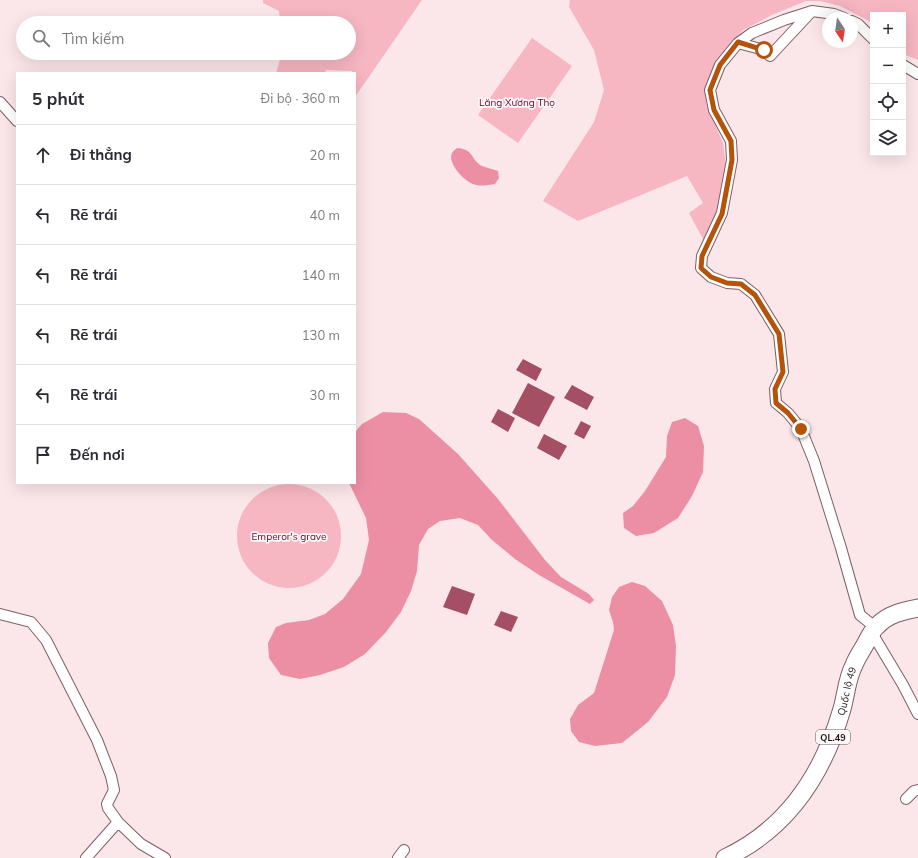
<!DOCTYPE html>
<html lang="vi">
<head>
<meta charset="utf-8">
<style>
	body { margin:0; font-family:Mulish,sans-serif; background:#f7f7f7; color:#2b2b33 }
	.controls { position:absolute; right:12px; top:12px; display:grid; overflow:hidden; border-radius:0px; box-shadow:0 4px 16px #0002 }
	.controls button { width:36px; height:36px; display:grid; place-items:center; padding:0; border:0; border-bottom:1px solid #e1e1e2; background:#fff; color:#2b2b33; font:20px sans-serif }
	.compass { position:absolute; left:822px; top:12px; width:36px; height:36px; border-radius:50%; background:#fff; box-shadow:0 4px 16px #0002; rotate:167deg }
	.stop { position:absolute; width:12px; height:12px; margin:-9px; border:3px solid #b45309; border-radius:50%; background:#fff }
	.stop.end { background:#b45309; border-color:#fff; box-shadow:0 1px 4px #0008 }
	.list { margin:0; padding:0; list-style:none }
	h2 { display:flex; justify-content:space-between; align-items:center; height:52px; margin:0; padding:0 16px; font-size:17px }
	h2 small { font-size:13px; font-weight:400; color:#7c7c81 }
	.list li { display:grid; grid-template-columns:26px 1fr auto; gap:12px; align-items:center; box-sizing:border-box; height:60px; padding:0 16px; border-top:1px solid #e1e1e2 }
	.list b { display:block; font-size:15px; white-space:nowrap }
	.list em { font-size:13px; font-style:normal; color:#7c7c81 }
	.icon { flex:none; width:22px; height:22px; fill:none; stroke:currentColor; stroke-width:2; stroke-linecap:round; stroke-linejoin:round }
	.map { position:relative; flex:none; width:918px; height:858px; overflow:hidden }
	.search { position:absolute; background:#fff; box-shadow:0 4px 16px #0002; left:16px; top:16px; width:340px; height:44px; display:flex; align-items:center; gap:10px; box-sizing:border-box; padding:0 14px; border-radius:22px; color:#7c7c81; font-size:15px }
	.panel { position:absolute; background:#fff; box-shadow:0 4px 16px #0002; left:16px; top:72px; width:340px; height:412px; border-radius:0px }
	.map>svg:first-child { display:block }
	.green { fill:#f6b6c2 }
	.water { fill:#ec8fa4 }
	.building { fill:#a44f64 }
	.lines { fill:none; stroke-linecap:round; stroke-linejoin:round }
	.minor-casing { stroke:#7c5f65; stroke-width:12 }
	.trunk-casing { stroke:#7c5f65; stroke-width:19 }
	.minor { stroke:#fff; stroke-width:10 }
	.trunk { stroke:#fff; stroke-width:17 }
	.route { stroke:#b45309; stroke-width:5 }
	.labels { text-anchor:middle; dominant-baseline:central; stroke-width:3.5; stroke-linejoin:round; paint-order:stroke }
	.shield { fill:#fef7f8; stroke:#62585a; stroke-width:1 }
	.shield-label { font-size:9px; font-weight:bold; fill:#1f1416 }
	.park-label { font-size:10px; fill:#5c0827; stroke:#fef7f8 }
	.street-label { font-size:10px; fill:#1f1416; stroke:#fef7f8 }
</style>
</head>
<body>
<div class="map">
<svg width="918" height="858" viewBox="0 0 918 858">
	<rect width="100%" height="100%" fill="#fbe6e9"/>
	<path class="green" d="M263 0H422L355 97V73H352V71L326 70 325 73H276L282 53H349V23H280L279 11 263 3Z
		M570 0H918V60L903 54V15H873V25L869 21 840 6 820 1H806L774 14 743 30 724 52 709 81 706 103 723 143 726 167 717 213 704 241 689 213 703 203 687 176 578 221 543 201 594 122 604 90 594 50 569 7Z
		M532 38 572 66 518 143 478 115Z
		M237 536a52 52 0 1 1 104 0a52 52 0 1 1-104 0Z"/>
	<path class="water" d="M457 148C474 149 470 159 482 166 487 168 493 169 498 171L499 178 495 184C487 185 481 187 473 184 464 181 447 163 452 153 453 151 455 150 457 148Z
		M383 412 406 413 419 419 458 454 498 499 545 560 561 577 589 594 594 600 590 604 539 575 515 559 492 540 478 525 460 518 440 521 428 529 419 545 417 571 411 591 401 612 386 632 365 654 344 667 320 675 300 679 281 675 269 658 268 643 276 627 286 623 309 620 325 614 343 599 361 574 369 540 366 518 349 483H355V432L362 424Z
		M685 418 698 426 704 446 703 472 692 496 678 518 654 533 636 536 624 528 623 513 633 506 645 491 666 457 667 436 672 422Z
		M632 582 645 586 662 601 673 625 676 646 675 675 667 697 648 722 622 743 595 746 579 742 571 731 570 719 578 705 594 693 614 630 613 622 609 610 612 597 619 587Z"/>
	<path class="building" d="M523 359 542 369 536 381 516 370Z
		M528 383 555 397 539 427 512 413Z
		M572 385 594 397 587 410 564 398Z
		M498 409 515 418 508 432 491 422Z
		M581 421 591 426 584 439 574 434Z
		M544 434 567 446 559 460 537 448Z
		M452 586 475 594 467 615 443 607Z
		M501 611 518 617 511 632 494 625Z"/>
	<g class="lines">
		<defs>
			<path id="minor" d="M844 18 834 14 812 11 784 20 752 33 738 43 720 65 710 90 714 110 731 141 732 160 722 213 702 256 701 268 711 277 727 283 741 284 755 295 779 334 783 372 775 389 776 403 788 413 801 429 814 461 841 548 860 615 875 627
				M852 21 858 24 873 39
				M738 43 764 50 770 56 812 11
				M903 65 918 74
				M0 102 17 121
				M0 614 31 622 46 640 97 740 111 776 114 790 107 804 108 808 118 822 141 844 165 858
				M872 633 903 685 918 714
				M906 799 914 791 918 790
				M86 858 118 822
				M398 858 404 850"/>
			<g id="trunk">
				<path id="s1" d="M725 858C787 829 823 774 842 709 846 695 847 678 854 665 857 657 863 649 867 641 870 636 873 629 877 626 888 614 903 611 918 608"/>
			</g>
		</defs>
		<use href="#minor" class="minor-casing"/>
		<use href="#trunk" class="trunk-casing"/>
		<use href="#minor" class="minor"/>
		<use href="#trunk" class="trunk"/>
	</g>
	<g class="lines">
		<path class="route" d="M764 50 738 42 720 65 710 90 714 110 731 141 732 160 722 214 702 256 701 268 711 277 727 283 741 284 755 295 779 334 783 372 775 389 776 403 788 413 801 429"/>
	</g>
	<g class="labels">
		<rect class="shield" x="816" y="730" width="34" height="14" rx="3"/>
		<g class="shield-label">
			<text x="833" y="737">QL.49</text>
		</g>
		<g class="park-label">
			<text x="517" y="102">Lăng Xương Thọ</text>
			<text x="289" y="536">Emperor's grave</text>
		</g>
		<g class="street-label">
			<text stroke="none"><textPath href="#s1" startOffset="214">Quốc lộ 49</textPath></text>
		</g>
	</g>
</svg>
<div class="controls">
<button>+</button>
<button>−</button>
<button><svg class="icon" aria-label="locate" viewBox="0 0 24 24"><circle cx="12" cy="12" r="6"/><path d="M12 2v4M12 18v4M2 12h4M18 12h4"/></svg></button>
<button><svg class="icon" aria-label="layers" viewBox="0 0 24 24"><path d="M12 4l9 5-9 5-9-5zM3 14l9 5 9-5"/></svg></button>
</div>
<svg class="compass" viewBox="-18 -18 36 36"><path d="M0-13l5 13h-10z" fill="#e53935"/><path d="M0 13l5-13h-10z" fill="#7c7c81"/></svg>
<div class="stop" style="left:764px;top:50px"></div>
<div class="stop end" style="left:801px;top:429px"></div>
<div class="search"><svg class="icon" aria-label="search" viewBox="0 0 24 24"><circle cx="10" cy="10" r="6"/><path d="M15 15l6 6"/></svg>Tìm kiếm</div>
<section class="panel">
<h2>5 phút<small>Đi bộ · 360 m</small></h2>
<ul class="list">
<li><svg class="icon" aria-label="ahead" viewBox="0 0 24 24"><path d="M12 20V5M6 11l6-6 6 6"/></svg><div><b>Đi thẳng</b></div><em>20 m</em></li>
<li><svg class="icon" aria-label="left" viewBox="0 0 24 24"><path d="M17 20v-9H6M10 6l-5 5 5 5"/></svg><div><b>Rẽ trái</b></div><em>40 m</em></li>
<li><svg class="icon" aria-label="left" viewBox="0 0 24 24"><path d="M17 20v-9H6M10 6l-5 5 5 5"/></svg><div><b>Rẽ trái</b></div><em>140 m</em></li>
<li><svg class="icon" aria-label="left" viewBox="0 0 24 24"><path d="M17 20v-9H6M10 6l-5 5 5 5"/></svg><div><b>Rẽ trái</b></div><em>130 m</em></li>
<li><svg class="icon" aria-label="left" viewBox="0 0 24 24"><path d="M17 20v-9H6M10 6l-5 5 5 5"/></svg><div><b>Rẽ trái</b></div><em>30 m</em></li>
<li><svg class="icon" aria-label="arrive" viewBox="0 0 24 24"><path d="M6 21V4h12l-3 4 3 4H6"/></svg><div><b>Đến nơi</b></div></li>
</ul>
</section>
</div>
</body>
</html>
